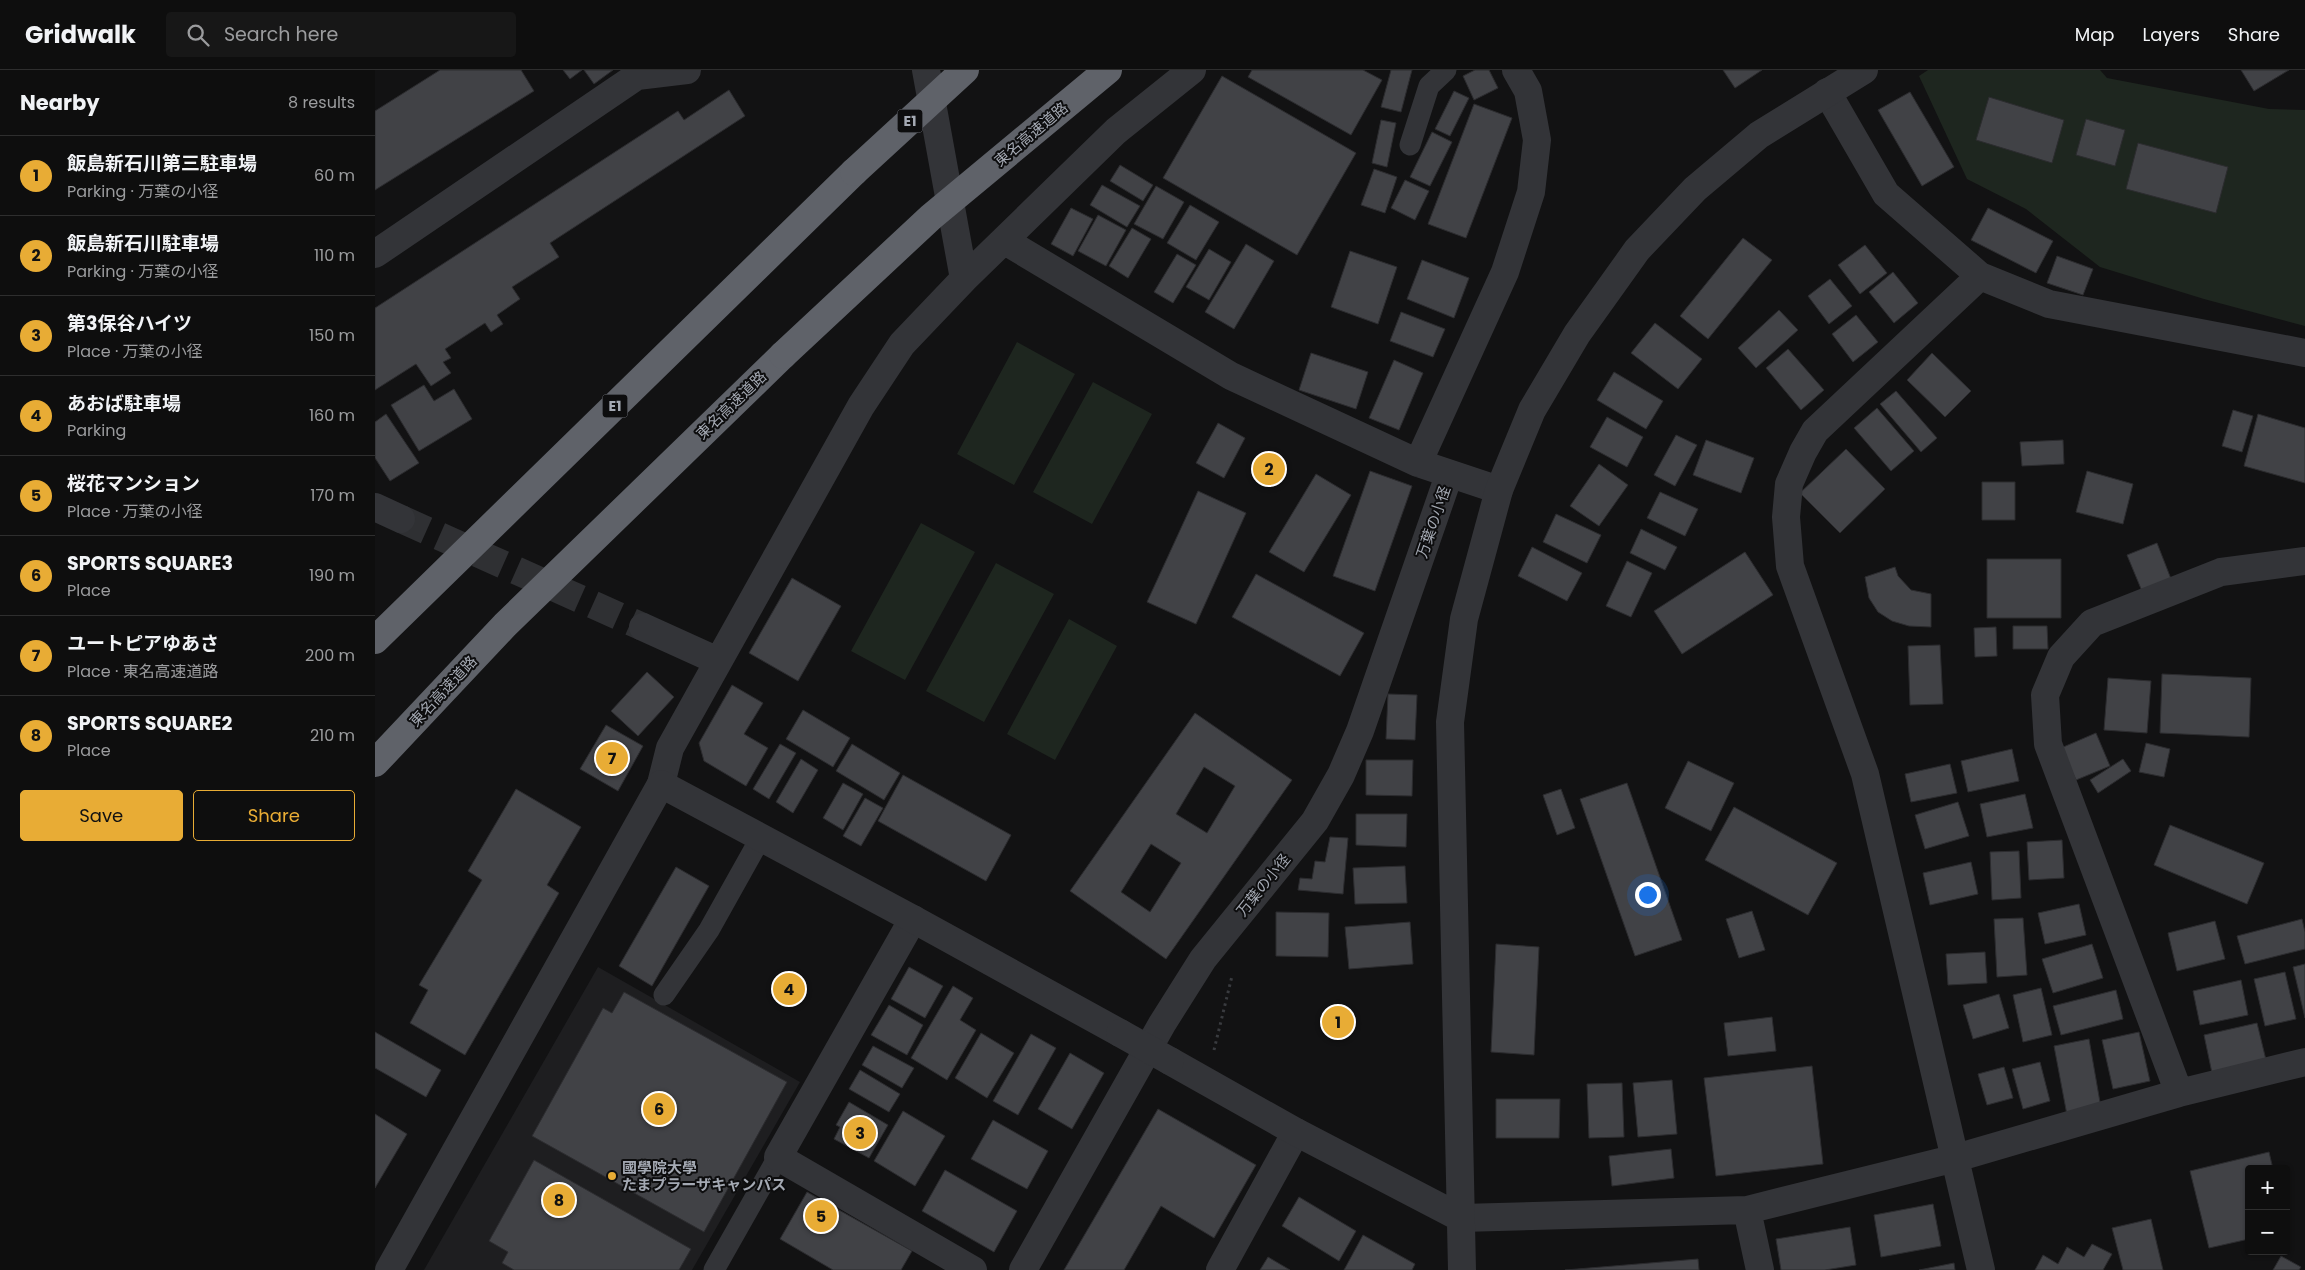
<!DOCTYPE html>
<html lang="en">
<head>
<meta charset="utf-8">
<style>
	body { margin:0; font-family:Poppins,"Noto Sans JP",sans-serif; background:#171717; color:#f1f3f6 }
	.controls { position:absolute; right:15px; bottom:15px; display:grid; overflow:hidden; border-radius:5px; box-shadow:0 1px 4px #0004 }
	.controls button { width:45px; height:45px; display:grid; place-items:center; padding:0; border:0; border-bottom:1px solid #2e2e2e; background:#0e0e0e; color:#f1f3f6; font:25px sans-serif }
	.you { position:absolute; left:1272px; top:824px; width:18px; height:18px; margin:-12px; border:4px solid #fff; border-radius:50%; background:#1a73e8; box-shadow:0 0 0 8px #1a73e833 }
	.badge { display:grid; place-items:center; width:32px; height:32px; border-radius:50%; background:#e8ac35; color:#111; font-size:16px; font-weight:700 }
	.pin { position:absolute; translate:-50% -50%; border:2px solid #fff; box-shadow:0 1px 5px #0006 }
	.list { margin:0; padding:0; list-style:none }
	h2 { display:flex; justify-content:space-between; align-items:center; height:65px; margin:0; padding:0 20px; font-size:21px }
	h2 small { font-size:16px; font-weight:400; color:#9b9c9e }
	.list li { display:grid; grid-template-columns:32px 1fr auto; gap:15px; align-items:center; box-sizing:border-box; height:80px; padding:0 20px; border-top:1px solid #2e2e2e }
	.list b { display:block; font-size:19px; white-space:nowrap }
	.list p { margin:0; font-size:16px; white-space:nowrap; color:#9b9c9e }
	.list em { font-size:16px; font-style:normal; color:#9b9c9e }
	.actions { display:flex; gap:10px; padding:15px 20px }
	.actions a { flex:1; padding:11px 0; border:1px solid #e8ac35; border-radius:5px; text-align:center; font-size:18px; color:#e8ac35 }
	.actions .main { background:#e8ac35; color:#111 }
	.icon { flex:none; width:28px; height:28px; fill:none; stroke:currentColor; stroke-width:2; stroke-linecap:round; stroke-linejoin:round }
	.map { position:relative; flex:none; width:1930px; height:1200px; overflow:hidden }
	header { display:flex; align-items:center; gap:30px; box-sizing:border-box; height:70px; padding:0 25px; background:#0e0e0e; border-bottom:1px solid #2e2e2e }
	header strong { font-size:24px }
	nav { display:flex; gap:28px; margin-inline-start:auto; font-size:18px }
	.search { width:350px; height:45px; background:#171717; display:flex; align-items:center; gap:12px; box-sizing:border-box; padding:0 18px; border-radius:5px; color:#9b9c9e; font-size:19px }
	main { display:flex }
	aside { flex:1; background:#0e0e0e }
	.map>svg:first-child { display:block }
	.built { fill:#1e1e20 }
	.green { fill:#1e261f }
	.building { fill:#414246; stroke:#2c2c2f; fill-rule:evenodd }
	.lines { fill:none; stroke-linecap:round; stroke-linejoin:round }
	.minor-tunnel { stroke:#2f3033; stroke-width:28; stroke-dasharray:28 14; stroke-linecap:butt }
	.path { stroke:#393b3f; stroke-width:3; stroke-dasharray:2.5 4; stroke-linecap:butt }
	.service { stroke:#333438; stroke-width:21 }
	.pedestrian { stroke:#333438; stroke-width:28 }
	.minor { stroke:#333438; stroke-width:28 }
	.tertiary { stroke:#333438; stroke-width:28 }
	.motorway { stroke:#5f6269; stroke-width:28 }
	.tertiary-bridge { stroke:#333438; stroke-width:28 }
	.motorway-bridge { stroke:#5f6269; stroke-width:28 }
	.poi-dot { fill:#e8ac35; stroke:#0d0d0e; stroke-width:2 }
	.labels { text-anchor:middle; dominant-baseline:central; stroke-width:4; stroke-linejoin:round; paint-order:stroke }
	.shield { fill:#0d0d0e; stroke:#777a82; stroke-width:1 }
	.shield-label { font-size:14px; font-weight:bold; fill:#a4a9b3 }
	.street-label { font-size:15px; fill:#a4a9b3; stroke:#0d0d0e }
	.poi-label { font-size:15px; font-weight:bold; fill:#a4a9b3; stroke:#0d0d0e; text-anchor:start }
</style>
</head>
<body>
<header>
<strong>Gridwalk</strong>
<div class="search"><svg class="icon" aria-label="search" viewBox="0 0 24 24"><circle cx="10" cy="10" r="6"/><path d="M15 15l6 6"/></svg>Search here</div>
<nav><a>Map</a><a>Layers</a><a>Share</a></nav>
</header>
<main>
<aside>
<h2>Nearby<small>8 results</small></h2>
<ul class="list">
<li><span class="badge">1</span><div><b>飯島新石川第三駐車場</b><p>Parking · 万葉の小径</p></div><em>60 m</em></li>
<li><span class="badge">2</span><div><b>飯島新石川駐車場</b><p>Parking · 万葉の小径</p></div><em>110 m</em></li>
<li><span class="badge">3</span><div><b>第3保谷ハイツ</b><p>Place · 万葉の小径</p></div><em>150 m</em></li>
<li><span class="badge">4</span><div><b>あおば駐車場</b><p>Parking</p></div><em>160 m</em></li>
<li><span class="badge">5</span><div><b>桜花マンション</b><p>Place · 万葉の小径</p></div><em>170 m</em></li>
<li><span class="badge">6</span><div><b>SPORTS SQUARE3</b><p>Place</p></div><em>190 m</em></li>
<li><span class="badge">7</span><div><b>ユートピアゆあさ</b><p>Place · 東名高速道路</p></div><em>200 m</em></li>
<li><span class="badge">8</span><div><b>SPORTS SQUARE2</b><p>Place</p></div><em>210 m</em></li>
</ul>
<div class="actions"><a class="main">Save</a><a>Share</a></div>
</aside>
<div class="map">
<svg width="1930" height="1200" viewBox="0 0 1930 1200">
	<rect width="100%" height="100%" fill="#121213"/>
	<path class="built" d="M223 897 425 1012 317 1200H49Z"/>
	<path class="green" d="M1553 0H1725L1732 8 1894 39 1930 40V256L1829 229 1725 197 1651 139 1592 109 1544 6Z
		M642 272 700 304 639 415 582 384Z
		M718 312 777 344 717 454 658 422Z
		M546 453 600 482 530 610 476 581Z
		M621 493 679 524 609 652 551 621Z
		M694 549 742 576 680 690 632 664Z"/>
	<path class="building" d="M65 0H146L159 21 0 120V41Z
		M188 0H207L195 9Z
		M209 0H238L219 14Z
		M877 0H988L1007 10 976 65 873 7Z
		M1016 0H1037L1026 42 1006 37Z
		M1100 0H1114L1123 18 1099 30 1088 6Z
		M1348 0H1387L1360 18Z
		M1866 0H1914L1879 21Z
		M847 6 981 83 922 185 788 108Z
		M354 20 370 46 175 173 184 187 137 217 145 229 122 245 128 254 116 262 110 253 70 279 76 288 68 292 76 303 56 316 41 294 0 320V238L303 41 309 50Z
		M1079 21 1094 28 1075 66 1060 59Z
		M1535 22 1579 97 1547 116 1503 40Z
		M1614 27 1689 50 1677 93 1601 70Z
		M1099 34 1137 48 1091 168 1053 154Z
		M1711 49 1750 60 1740 96 1701 85Z
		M1006 50 1021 53 1012 97 997 93Z
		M1057 62 1077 72 1055 116 1035 107Z
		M1763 73 1853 97 1841 143 1751 119Z
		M745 95 778 115 768 131 735 111Z
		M999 99 1022 107 1010 143 986 135Z
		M1030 110 1054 121 1040 150 1016 138Z
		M727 115 765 136 752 157 715 135Z
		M781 116 809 132 788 169 759 154Z
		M815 135 844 152 821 190 792 173Z
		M696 138 718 149 698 186 676 174Z
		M1613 138 1678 171 1661 203 1596 170Z
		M723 145 751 160 731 196 703 181Z
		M757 158 776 169 753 208 734 196Z
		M1368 168 1397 190 1333 269 1305 246Z
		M871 174 899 191 859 259 830 242Z
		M1490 175 1512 203 1485 224 1463 195Z
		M834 179 856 192 834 230 811 217Z
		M975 181 1022 197 1003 254 956 237Z
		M802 184 821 195 798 233 779 222Z
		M1682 186 1718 199 1708 225 1672 213Z
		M1047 190 1094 208 1079 248 1032 229Z
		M1518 202 1543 233 1519 253 1494 222Z
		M1455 209 1477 236 1454 254 1433 226Z
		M1404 240 1423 260 1381 298 1363 278Z
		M1026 242 1070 259 1058 287 1015 271Z
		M1481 245 1503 272 1478 292 1457 264Z
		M1280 253 1327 289 1303 319 1256 283Z
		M1413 279 1449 320 1426 340 1391 298Z
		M936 283 993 302 981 339 924 320Z
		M1557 283 1596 321 1570 347 1532 310Z
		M1019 290 1048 303 1024 360 994 348Z
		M1239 302 1288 331 1271 359 1222 330Z
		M49 315 59 331 79 319 97 349 44 381 16 335Z
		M1521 321 1562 368 1546 382 1505 334Z
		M1502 338 1539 381 1516 401 1479 358Z
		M1858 340 1878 346 1867 382 1847 376Z
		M11 344 44 393 15 411 0 388V352Z
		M1883 344 1930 358V413L1869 396Z
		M1232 347 1268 367 1252 397 1215 377Z
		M843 353 870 368 849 408 821 393Z
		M1301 365 1322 375 1300 416 1279 405Z
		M1331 370 1379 388 1366 423 1318 405Z
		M1688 370 1689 394 1647 396 1645 372Z
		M1471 379 1510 419 1465 463 1425 423Z
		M1224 394 1253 415 1224 456 1195 436Z
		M995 401 1037 416 1000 521 958 506Z
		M1712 401 1758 414 1748 454 1701 442Z
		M941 404 976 425 929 502 894 482Z
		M1607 412H1640V450H1607Z
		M823 421 871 443 821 554 772 532Z
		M1285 422 1323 439 1310 466 1272 448Z
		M1181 444 1226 465 1212 493 1168 472Z
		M1266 459 1302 477 1290 500 1255 483Z
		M1782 473 1798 514 1769 526 1752 485Z
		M1157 477 1207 503 1192 531 1143 506Z
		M1370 482 1398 525 1307 584 1279 541Z
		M1612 489H1686V548H1612Z
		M1252 491 1277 503 1256 547 1231 536Z
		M1520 497 1523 506 1536 520 1556 524V557L1534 556 1517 551 1503 542 1494 528 1490 507Z
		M881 504 989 563 965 606 857 547Z
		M417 508 466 536 423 611 374 583Z
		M1638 556H1672L1673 579H1638Z
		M1621 557 1622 586 1600 587 1599 558Z
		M1565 575 1568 634 1535 635 1533 576Z
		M272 602 299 627 263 666 236 641Z
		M1787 604 1876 608 1874 667 1785 663Z
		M1733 608 1776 611 1772 663 1729 660Z
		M357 615 388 633 369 664 393 678 371 716 329 691 324 673Z
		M1013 624 1042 625 1040 670 1011 669Z
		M428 640 475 668 458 697 411 669Z
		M820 643 917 710 791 889 695 821ZM829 697 860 716 832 763 801 744ZM776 774 806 793 775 842 746 822Z
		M231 655 268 676 243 721 205 699Z
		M1721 663 1735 696 1701 710 1686 678Z
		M1771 673 1795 679 1789 707 1764 702Z
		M405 674 421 683 394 729 378 719Z
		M477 674 525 703 509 730 461 701Z
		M1637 679 1644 711 1593 722 1586 691Z
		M426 689 443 700 418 743 401 732Z
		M1748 689 1756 701 1723 723 1715 710Z
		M991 690H1038L1037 726 991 725Z
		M1313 691 1359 713 1336 761 1290 738Z
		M1575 694 1582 723 1536 732 1530 704Z
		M528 705 636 765 611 811 503 751Z
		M468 713 488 724 468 760 448 748Z
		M1252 713 1307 870 1260 886 1205 729Z
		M141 719 206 757 172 815 184 823 90 985 35 953 53 920 44 915 107 810 93 801Z
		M1186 719 1200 758 1182 765 1168 725Z
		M1650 724 1658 758 1612 767 1605 734Z
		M490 728 508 738 486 776 468 766Z
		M1583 732 1594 766 1550 779 1540 745Z
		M1359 737 1462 793 1433 845 1330 790Z
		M981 744H1032L1031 777 981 775Z
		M1795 755 1889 793 1872 834 1779 795Z
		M955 767 973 768 968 824 923 820 925 808 937 809 940 791 950 792Z
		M1687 770 1689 808 1654 810 1652 772Z
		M1644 781 1646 828 1617 830 1615 782Z
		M1596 792 1603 824 1555 835 1548 803Z
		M1030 796 1032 833 980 834 978 798Z
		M301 797 334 816 277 916 244 896Z
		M1704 834 1711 865 1670 874 1663 843Z
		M1377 841 1390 880 1364 888 1351 849Z
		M901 842 954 843 953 887 901 886Z
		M1648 848 1652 905 1622 907 1619 849Z
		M1927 849 1930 862V879L1870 894 1862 866Z
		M1840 851 1850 889 1802 901 1793 863Z
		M1035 852 1038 894 974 899 970 857Z
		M1121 874 1164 877 1159 985 1116 982Z
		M1717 874 1728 908 1678 923 1667 889Z
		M1610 882 1612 913 1573 915 1571 884Z
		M1930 894V948L1918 897Z
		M534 897 568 916 550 948 516 929Z
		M1910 902 1921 949 1890 956 1879 909Z
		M1866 910 1873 945 1825 955 1818 921Z
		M578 916 598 928 585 950 601 960 572 1010 536 988Z
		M1666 918 1677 965 1648 972 1638 925Z
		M1741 920 1748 949 1686 965 1678 936Z
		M249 922 412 1012 329 1162 157 1066 228 938 237 943Z
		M1624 924 1634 958 1598 969 1588 935Z
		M514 935 548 955 532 985 496 965Z
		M1397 947 1401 981 1353 986 1349 953Z
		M1882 953 1891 990 1837 1003 1829 965Z
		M0 962 66 1000 51 1027 0 998Z
		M1764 962 1775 1011 1738 1019 1727 970Z
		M606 963 639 983 612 1028 580 1008Z
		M656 964 681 978 643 1045 618 1031Z
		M1714 969 1726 1038 1692 1045 1679 976Z
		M498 976 539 998 527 1018 487 995Z
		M695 983 729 1003 697 1059 663 1039Z
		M1665 992 1675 1031 1648 1039 1637 999Z
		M1437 996 1448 1094 1341 1106 1329 1008Z
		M1629 997 1638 1028 1612 1035 1603 1004Z
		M485 1000 525 1024 514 1042 474 1019Z
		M1297 1010 1302 1064 1263 1067 1258 1013Z
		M1247 1013 1249 1067 1214 1068 1212 1014Z
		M1121 1029H1185L1184 1068H1121Z
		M474 1032 513 1055 494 1088 459 1069 465 1057 461 1055Z
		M783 1039 881 1095 839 1168 786 1136 749 1200H689Z
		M528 1041 570 1066 540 1116 499 1091Z
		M0 1044 32 1064 0 1118Z
		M618 1050 673 1081 652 1119 596 1089Z
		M1296 1079 1299 1108 1237 1116 1234 1086Z
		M1894 1082 1898 1099H1874V1169L1834 1178 1815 1101Z
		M159 1090 316 1179 304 1200H139L127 1193 133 1182 114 1171Z
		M570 1100 642 1141 619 1182 547 1141Z
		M432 1122 537 1181 526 1200H458L405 1169Z
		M924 1127 981 1161 964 1191 907 1156Z
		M1558 1134 1566 1176 1506 1187 1499 1145Z
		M1776 1149 1788 1200H1748L1737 1158Z
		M1475 1157 1481 1195 1450 1200H1406L1401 1169Z
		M988 1165 1040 1194 1037 1200H969Z
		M1717 1174 1737 1184 1728 1200H1660L1668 1185 1683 1194 1692 1177 1709 1187Z
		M1906 1186 1926 1197 1924 1200H1898Z
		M893 1187 915 1200H885Z
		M1323 1189 1324 1200H1190Z
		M1579 1193 1580 1200H1544Z"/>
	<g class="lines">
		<path class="minor-tunnel" d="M26 449 268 557"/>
		<path class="path" d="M839 980 857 906"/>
		<path class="service" d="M1035 75 1054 16 1071 0
			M289 925 334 860 385 769
			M339 1200 403 1087"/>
		<path class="pedestrian" d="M648 1200 787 954 828 889 940 751 966 705 985 661 1074 405"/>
		<path class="minor" d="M551 0 589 209
			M1452 22 1511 124 1605 206 1674 234 1930 283
			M630 171 856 306 1043 393 1124 420
			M0 184 262 6 312 0
			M1605 206 1440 361 1428 382 1414 414 1411 447 1415 496 1490 704 1606 1200
			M1043 393 1130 202 1156 122 1162 70 1153 21 1141 0
			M0 437 26 449
			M268 557 343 591
			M286 714 295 678 486 336 527 274 589 209 741 61 817 0
			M538 849 403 1087 598 1200
			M1804 1023 1673 674 1670 625 1686 587 1717 553 1846 502 1930 491
			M1372 1140 1385 1200
			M1086 1148 1372 1140 1581 1088 1804 1023 1930 992
			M845 1200 921 1062"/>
		<path class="tertiary" d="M795 991 921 1062 1086 1148
			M14 1200 286 714 538 849 745 963
			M1087 1200 1075 652 1089 549 1124 420 1157 340 1202 264 1262 180 1320 119 1384 65 1489 0"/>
		<path class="motorway" d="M0 570 479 102
			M0 693 130 555 408 285"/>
		<path class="tertiary-bridge" d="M745 963 795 991"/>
		<path class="motorway-bridge" d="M479 102 590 0
			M408 285 556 147 733 0"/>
	</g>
	<circle class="poi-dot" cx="237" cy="1106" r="5"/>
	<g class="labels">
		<g class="shield">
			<rect x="522.5" y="39.5" width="25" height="23" rx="4"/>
			<rect x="227.5" y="324.5" width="25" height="23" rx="4"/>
		</g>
		<g class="shield-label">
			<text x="535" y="51">E1</text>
			<text x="240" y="336">E1</text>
		</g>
		<g class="street-label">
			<text transform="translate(656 64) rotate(-40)">東名高速道路</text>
			<text transform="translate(356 335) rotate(-44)">東名高速道路</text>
			<text transform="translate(1058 452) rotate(-71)">万葉の小径</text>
			<text transform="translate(68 621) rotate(-47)">東名高速道路</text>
			<text transform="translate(888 815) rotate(-51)">万葉の小径</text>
		</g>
		<g class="poi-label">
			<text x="247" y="1097">國學院大學<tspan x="247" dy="17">たまプラーザキャンパス</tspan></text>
		</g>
	</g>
</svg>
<div class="controls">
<button>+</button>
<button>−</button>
</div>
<div class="you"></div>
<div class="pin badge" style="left:963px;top:952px">1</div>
<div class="pin badge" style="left:894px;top:399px">2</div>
<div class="pin badge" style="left:485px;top:1063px">3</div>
<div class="pin badge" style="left:414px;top:919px">4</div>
<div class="pin badge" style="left:446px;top:1146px">5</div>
<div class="pin badge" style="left:284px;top:1039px">6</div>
<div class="pin badge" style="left:237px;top:688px">7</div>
<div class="pin badge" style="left:184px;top:1130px">8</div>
</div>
</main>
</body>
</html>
